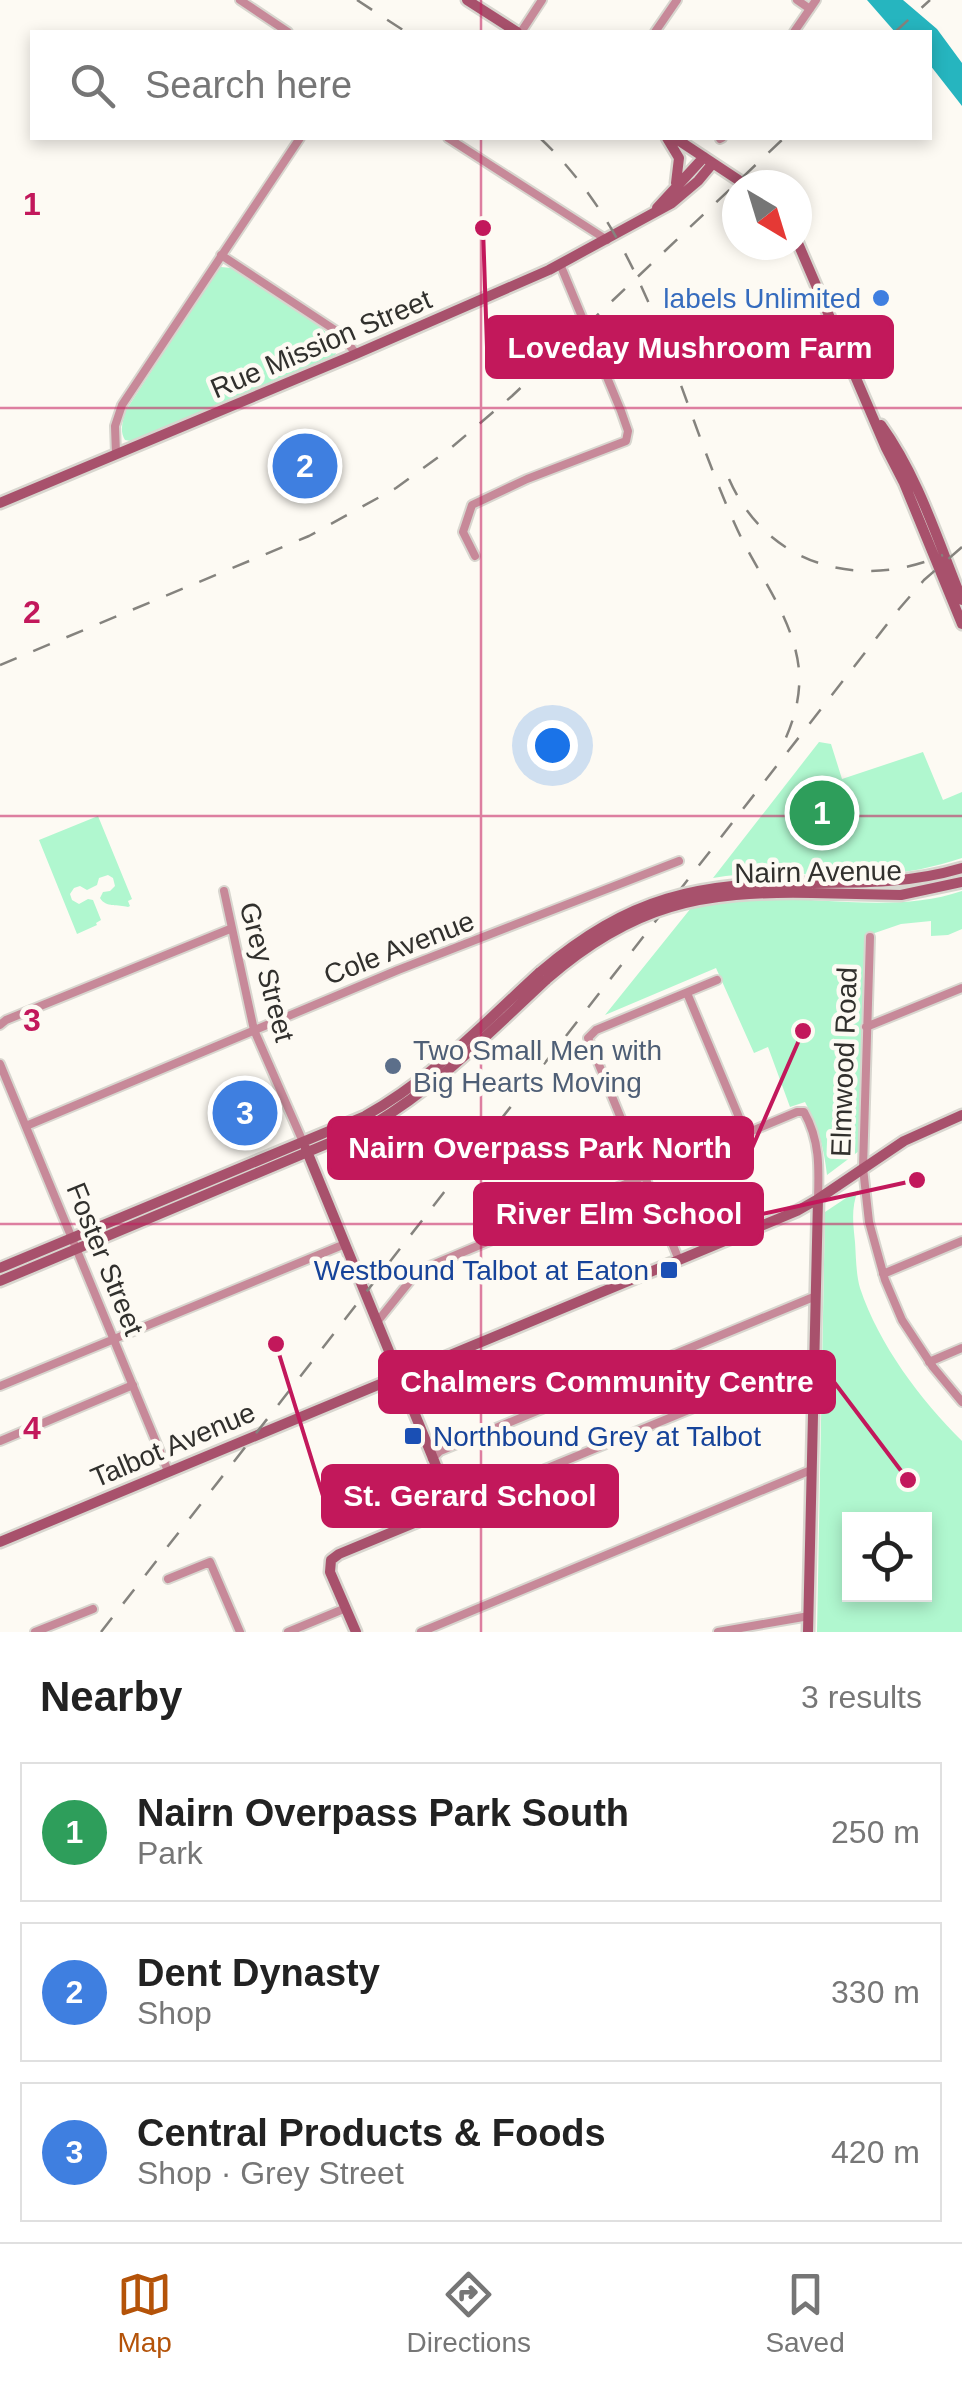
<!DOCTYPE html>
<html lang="en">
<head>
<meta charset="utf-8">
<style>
	body { margin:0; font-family:Helvetica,sans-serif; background:#f2f2f2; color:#222 }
	.controls { position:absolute; right:30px; bottom:30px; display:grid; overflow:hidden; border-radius:0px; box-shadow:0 5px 15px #0003 }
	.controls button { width:90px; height:90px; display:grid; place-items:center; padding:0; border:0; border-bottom:2px solid #e0e0e0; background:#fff; color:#222; font:50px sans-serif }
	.compass { position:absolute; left:722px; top:170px; width:90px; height:90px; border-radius:50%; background:#fff; box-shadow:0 5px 15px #0003; rotate:142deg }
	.you { position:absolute; left:552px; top:745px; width:35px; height:35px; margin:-25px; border:8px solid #fff; border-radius:50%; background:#1a73e8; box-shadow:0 0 0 15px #1a73e833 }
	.badge { display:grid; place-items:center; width:65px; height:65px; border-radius:50%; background:#b45309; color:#fff; font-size:32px; font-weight:700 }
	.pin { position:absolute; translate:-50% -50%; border:5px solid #fff; box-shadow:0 2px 10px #0006 }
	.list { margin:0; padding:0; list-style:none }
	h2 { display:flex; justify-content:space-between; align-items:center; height:130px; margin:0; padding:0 40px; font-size:42px }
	h2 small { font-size:32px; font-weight:400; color:#767676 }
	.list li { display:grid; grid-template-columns:65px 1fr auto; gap:30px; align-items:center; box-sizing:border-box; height:140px; margin:0 20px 20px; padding:0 20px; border:2px solid #e0e0e0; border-radius:0px }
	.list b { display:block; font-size:38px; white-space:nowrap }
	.list p { margin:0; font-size:32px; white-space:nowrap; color:#767676 }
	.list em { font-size:32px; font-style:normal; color:#767676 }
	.icon { flex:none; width:55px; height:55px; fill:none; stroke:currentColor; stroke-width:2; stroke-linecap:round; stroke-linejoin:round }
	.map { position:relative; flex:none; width:962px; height:1632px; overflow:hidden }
	.search { position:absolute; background:#fff; box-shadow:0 5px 15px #0003; left:30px; right:30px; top:30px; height:110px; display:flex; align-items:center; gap:25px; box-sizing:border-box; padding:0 35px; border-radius:0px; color:#767676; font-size:38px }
	.sheet { height:610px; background:#fff }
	nav { display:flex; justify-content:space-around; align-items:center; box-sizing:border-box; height:140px; border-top:2px solid #e0e0e0; background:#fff; font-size:28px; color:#767676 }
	nav a { display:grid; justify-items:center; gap:5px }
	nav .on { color:#b45309 }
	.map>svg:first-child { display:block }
	.green { fill:#b0f7cf; fill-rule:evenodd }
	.water { fill:#26b5bf }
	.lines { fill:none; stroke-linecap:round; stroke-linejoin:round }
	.street-casing { stroke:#d8d6cf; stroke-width:12 }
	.secondary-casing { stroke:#d8d6cf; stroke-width:15 }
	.street { stroke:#c78999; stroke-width:8 }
	.secondary { stroke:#a8516c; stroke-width:10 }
	.rail { stroke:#85837e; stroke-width:2.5; stroke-dasharray:18 18; stroke-linecap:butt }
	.secondary-bridge-casing { stroke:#d8d6cf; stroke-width:15; stroke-linecap:butt }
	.secondary-bridge { stroke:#a8516c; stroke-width:10 }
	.grid { fill:none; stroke:#c2185b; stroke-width:2.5; stroke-opacity:0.55 }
	.shop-dot { fill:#3f7fe0; stroke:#fdfaf3; stroke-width:4 }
	.service-dot { fill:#5c6f8a; stroke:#fdfaf3; stroke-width:4 }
	.transit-dot { fill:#1a4fb4; stroke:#fdfaf3; stroke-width:4 }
	.labels { text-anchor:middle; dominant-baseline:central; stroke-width:9; stroke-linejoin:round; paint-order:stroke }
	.shop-label { font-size:28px; fill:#366cbe; stroke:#fdfaf3; text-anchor:end }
	.street-label { font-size:28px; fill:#31302d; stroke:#fdfaf3 }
	.service-label { font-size:28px; fill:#4e5e75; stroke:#fdfaf3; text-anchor:start }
	.transit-label { font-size:28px; fill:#164399; stroke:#fdfaf3; text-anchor:end }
	.grid-label { font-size:32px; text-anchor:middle; font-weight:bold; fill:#c2185b; stroke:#fdfaf3; stroke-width:9; stroke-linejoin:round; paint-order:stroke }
	.leader { fill:none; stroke:#c2185b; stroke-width:4 }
	.callout-dot { fill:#c2185b; stroke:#fdfaf3; stroke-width:4 }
	.callout { fill:#c2185b; stroke:#c2185b; stroke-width:4 }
	.callout-label { font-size:30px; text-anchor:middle; font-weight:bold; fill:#fff }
</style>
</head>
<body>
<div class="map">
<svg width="962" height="1632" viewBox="0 0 962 1632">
	<rect width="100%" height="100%" fill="#fdfaf3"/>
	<path class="green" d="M221 267 231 268C261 288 320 320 340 347L335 355 131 441 125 440C119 430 123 421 126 410L217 270Z
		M819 742 831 744 842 779 923 752 943 800 962 792V858C934 867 907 873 878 875 823 878 768 868 713 878Z
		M98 816 132 899 128 901 130 906 128 907C118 904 106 908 100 898L103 892 110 891 115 886 113 878 108 875 99 878 97 885 87 890 80 886 74 888 70 894 72 900 79 904 88 899 93 900 101 920 96 923 97 925 77 934 39 840Z
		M962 891V929L948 935 931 936V921L901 924 866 936 859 1151 827 1175C824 1148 818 1126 805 1102L790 1107 768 1047 754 1053 716 968 605 1015 691 908C711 903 732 899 752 898 819 897 898 913 962 891Z
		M858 1190C851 1208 853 1223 855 1242 856 1257 856 1274 860 1288 879 1345 920 1399 962 1441V1632H817L825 1212ZM850 1520H924V1594H850Z"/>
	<path class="water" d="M867 0H903L937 29 962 63V106L930 65V32H895Z"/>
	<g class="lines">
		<defs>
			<path id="street" d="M240 0 288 32
				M797 0 810 9
				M521 32 542 0
				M655 32 677 0
				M794 32 816 0
				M448 138 607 240
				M720 139 722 138
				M221 255 341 334 356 354
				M116 454 115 426 122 405 300 138
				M475 556 463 532 472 505 527 479 626 441 628 431 621 411 560 264
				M224 891 254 1030 303 1142
				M870 937 863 1168 869 1222 885 1280 902 1320 933 1367 962 1402
				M687 993 746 1134
				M0 1025 6 1020 230 929
				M866 1027 962 988
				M0 1064 168 1471
				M26 1126 398 970 679 861
				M679 1260 588 1038 596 1030 717 980
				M883 1274 962 1241
				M377 1322 418 1271 797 1112H804C820 1140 819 1168 818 1199
				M929 1362 962 1348
				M0 1386 345 1244
				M0 1441 133 1385
				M432 1459 440 1451 816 1296
				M453 1507 815 1358
				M168 1579 210 1562 240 1632
				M35 1632 93 1609
				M288 1632 346 1608
				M421 1632 811 1470
				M718 1632 809 1616"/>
			<path id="secondary" d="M467 0 517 32
				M667 138 679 158 676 183
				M675 138 746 185
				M657 208 704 157
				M797 241 886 448 904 483 962 624
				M881 425C918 476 938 541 962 600
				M0 503 356 354 549 270 672 203 698 181 713 163
				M813 883C864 883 912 883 962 868
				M812 893 901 895 962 882
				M306 1149 453 1507 339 1554 331 1560 330 1572 356 1632
				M0 1268 365 1116C432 1079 484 1023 540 972
				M0 1281 372 1125C438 1086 491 1031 547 979
				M0 1542 797 1211 818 1199 904 1141 962 1115
				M808 1632 818 1199"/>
		</defs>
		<use href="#street" class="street-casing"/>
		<use href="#secondary" class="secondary-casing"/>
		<use href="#street" class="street"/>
		<use href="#secondary" class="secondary"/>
		<path class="rail" d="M357 0 406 32
			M895 32 930 0
			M540 138C651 243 676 397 738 531 759 576 794 619 799 670 801 696 794 721 783 744
			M729 479C767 566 860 591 943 555
			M0 665 309 536 396 488 452 447 512 396 784 138
			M101 1632 899 609 924 580 962 547"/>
		<defs>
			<path id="secondary-bridge" d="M540 972C630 896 698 882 813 883
				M547 979C633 904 701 891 812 893"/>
		</defs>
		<use href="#secondary-bridge" class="secondary-bridge-casing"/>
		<use href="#secondary-bridge" class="secondary-bridge"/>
	</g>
	<path class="grid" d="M481 0V32M481 138V1632M0 408H962M0 816H962M0 1224H962"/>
	<circle class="shop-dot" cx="881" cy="298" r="10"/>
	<circle class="service-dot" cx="393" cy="1066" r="10"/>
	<g class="transit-dot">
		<rect x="659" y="1260" width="20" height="20" rx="5"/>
		<rect x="403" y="1426" width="20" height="20" rx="5"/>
	</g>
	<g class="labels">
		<g class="shop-label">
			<text x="861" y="298">labels Unlimited</text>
		</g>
		<g class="street-label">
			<text transform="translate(321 344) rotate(-23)">Rue Mission Street</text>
			<text transform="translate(818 872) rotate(-1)">Nairn Avenue</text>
			<text transform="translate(399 948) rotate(-21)">Cole Avenue</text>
			<text transform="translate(267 972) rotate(75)">Grey Street</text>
			<text transform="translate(844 1062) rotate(-88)">Elmwood Road</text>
			<text transform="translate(105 1259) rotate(68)">Foster Street</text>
			<text transform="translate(173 1445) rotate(-23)">Talbot Avenue</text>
		</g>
		<g class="service-label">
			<text x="413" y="1050">Two Small Men with<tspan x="413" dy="32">Big Hearts Moving</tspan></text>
		</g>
		<g class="transit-label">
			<text x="649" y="1270">Westbound Talbot at Eaton</text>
			<text x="433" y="1436" text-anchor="start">Northbound Grey at Talbot</text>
		</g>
	</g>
	<g class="grid-label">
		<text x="32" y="215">1</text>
		<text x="32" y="623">2</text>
		<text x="32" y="1031">3</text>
		<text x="32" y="1439">4</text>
	</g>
	<path class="leader" d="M483 228L487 347M803 1031L752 1148M917 1180L762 1214M908 1480L834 1382M276 1344L323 1496"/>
	<g class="callout-dot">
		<circle cx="483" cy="228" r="10"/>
		<circle cx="803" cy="1031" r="10"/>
		<circle cx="917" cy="1180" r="10"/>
		<circle cx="908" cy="1480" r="10"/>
		<circle cx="276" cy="1344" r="10"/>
	</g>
	<g class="callout">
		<rect x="487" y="317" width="405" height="60" rx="10"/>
		<rect x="329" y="1118" width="423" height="60" rx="10"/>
		<rect x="475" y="1184" width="287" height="60" rx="10"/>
		<rect x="380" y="1352" width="454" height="60" rx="10"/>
		<rect x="323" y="1466" width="294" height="60" rx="10"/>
	</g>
	<g class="callout-label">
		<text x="690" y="358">Loveday Mushroom Farm</text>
		<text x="540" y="1158">Nairn Overpass Park North</text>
		<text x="619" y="1224">River Elm School</text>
		<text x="607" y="1392">Chalmers Community Centre</text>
		<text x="470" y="1506">St. Gerard School</text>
	</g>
</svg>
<div class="controls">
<button><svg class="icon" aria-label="locate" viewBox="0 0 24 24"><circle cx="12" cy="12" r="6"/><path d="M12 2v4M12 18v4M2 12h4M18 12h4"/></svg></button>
</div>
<svg class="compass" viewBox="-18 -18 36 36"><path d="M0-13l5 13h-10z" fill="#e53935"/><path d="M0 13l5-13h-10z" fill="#767676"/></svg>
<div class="you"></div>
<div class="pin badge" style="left:822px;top:813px;background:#2e9e5b">1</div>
<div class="pin badge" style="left:305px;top:466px;background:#3f7fe0">2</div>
<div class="pin badge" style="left:245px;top:1113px;background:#3f7fe0">3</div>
<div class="search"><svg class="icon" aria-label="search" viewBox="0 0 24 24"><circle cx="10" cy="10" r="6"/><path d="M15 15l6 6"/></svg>Search here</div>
</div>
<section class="sheet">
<h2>Nearby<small>3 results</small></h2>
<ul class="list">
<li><span class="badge" style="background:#2e9e5b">1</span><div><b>Nairn Overpass Park South</b><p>Park</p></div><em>250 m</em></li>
<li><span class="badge" style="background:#3f7fe0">2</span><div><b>Dent Dynasty</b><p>Shop</p></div><em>330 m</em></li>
<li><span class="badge" style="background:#3f7fe0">3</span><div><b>Central Products &amp; Foods</b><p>Shop · Grey Street</p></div><em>420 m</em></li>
</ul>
</section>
<nav>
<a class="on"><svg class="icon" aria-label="map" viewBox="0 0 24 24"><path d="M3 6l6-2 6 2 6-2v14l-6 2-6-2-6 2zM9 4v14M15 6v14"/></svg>Map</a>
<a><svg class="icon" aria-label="directions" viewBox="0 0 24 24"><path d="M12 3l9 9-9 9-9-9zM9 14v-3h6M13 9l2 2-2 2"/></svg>Directions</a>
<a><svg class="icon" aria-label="saved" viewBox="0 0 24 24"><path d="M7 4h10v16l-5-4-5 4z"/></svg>Saved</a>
</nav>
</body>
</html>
